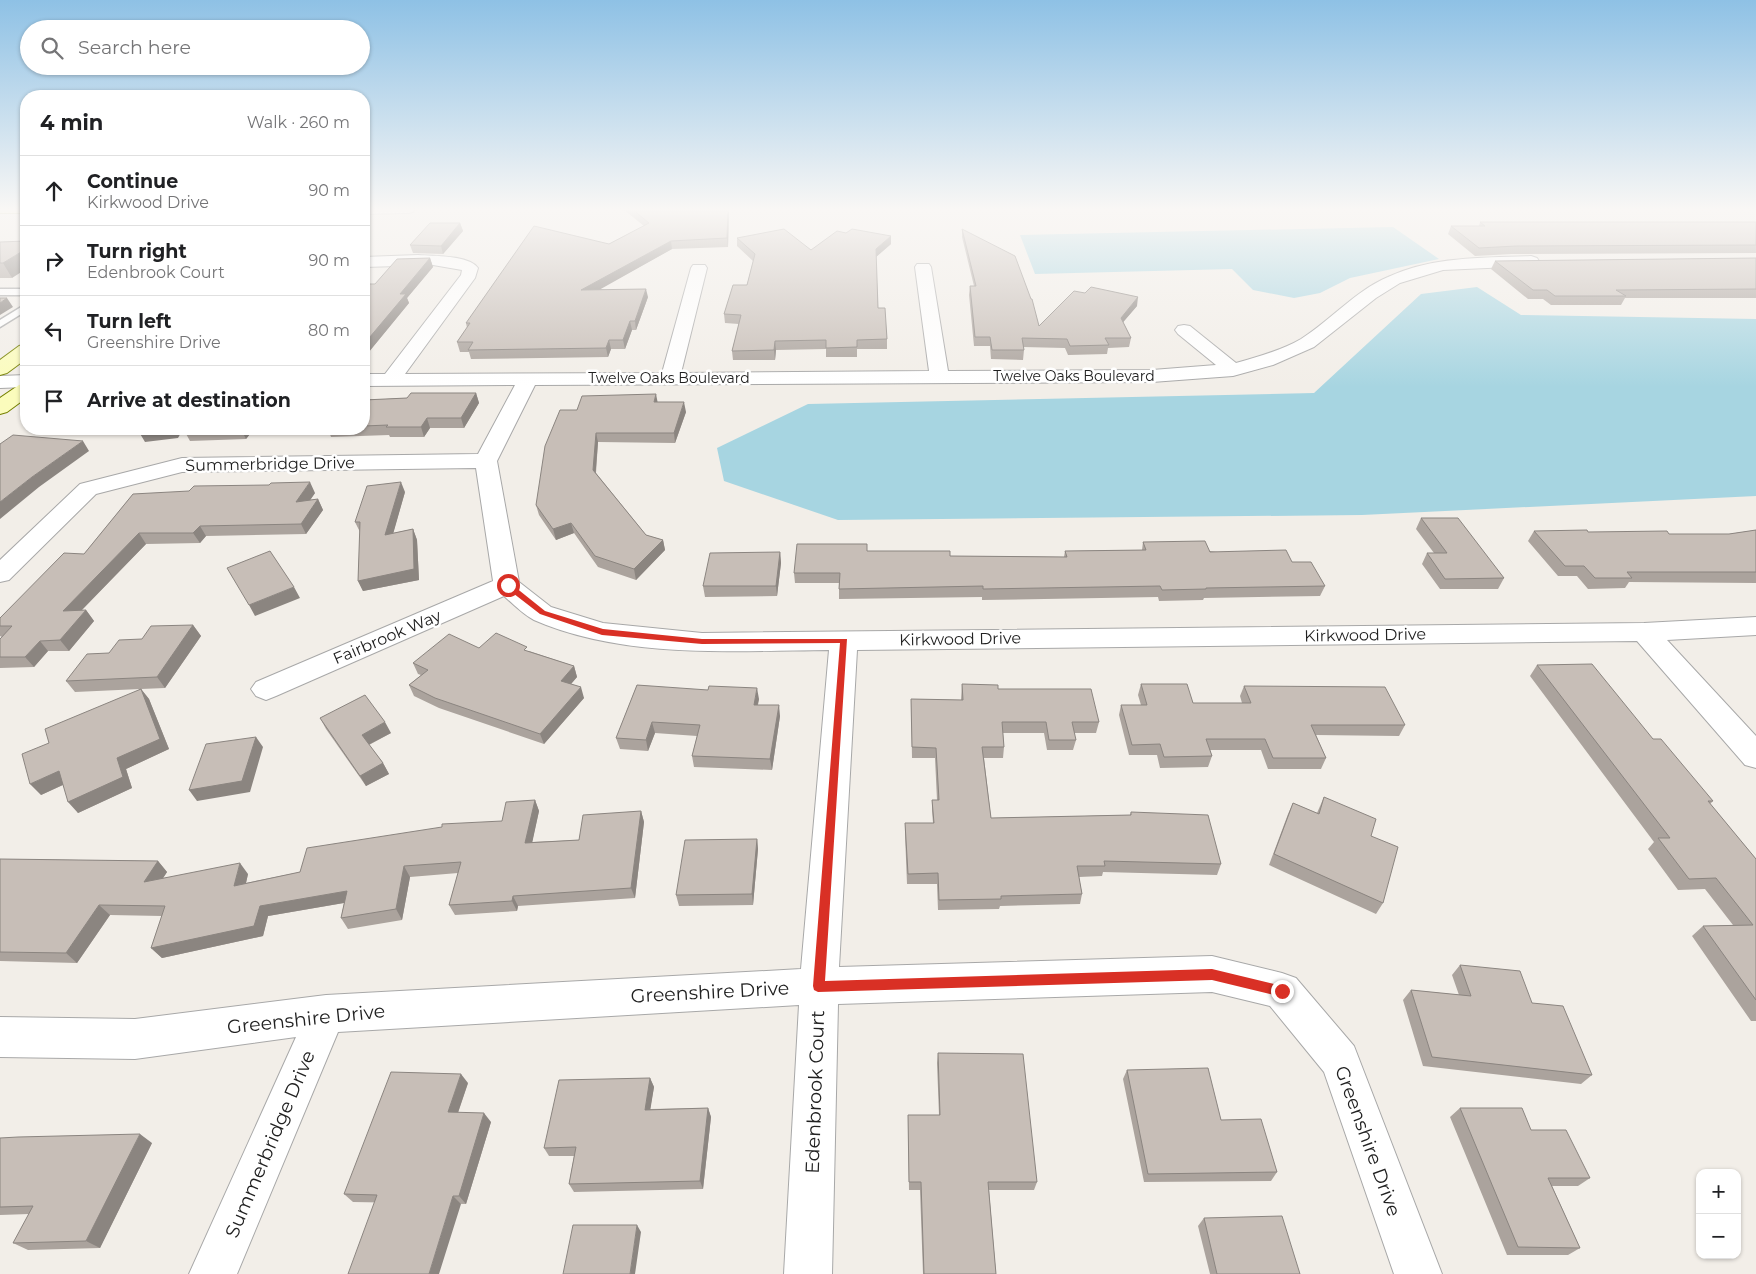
<!DOCTYPE html>
<html lang="en">
<head>
<meta charset="utf-8">
<style>
	body { margin:0; font-family:Montserrat,sans-serif; background:#f2f2f2; color:#202124 }
	.controls { position:absolute; right:15px; bottom:15px; display:grid; overflow:hidden; border-radius:10px; box-shadow:0 1px 4px #0004 }
	.controls button { width:45px; height:45px; display:grid; place-items:center; padding:0; border:0; border-bottom:1px solid #e0e0e0; background:#fff; color:#202124; font:25px sans-serif }
	.stop { position:absolute; width:15px; height:15px; margin:-11px; border:4px solid #d93025; border-radius:50%; background:#fff }
	.stop.end { background:#d93025; border-color:#fff; box-shadow:0 1px 5px #0008 }
	.list { margin:0; padding:0; list-style:none }
	h2 { display:flex; justify-content:space-between; align-items:center; height:65px; margin:0; padding:0 20px; font-size:21px }
	h2 small { font-size:16px; font-weight:400; color:#757577 }
	.list li { display:grid; grid-template-columns:32px 1fr auto; gap:15px; align-items:center; box-sizing:border-box; height:70px; padding:0 20px; border-top:1px solid #e0e0e0 }
	.list b { display:block; font-size:19px; white-space:nowrap }
	.list p { margin:0; font-size:16px; white-space:nowrap; color:#757577 }
	.list em { font-size:16px; font-style:normal; color:#757577 }
	.icon { flex:none; width:28px; height:28px; fill:none; stroke:currentColor; stroke-width:2; stroke-linecap:round; stroke-linejoin:round }
	.map { position:relative; flex:none; width:1756px; height:1274px; overflow:hidden }
	.search { position:absolute; background:#fff; box-shadow:0 1px 4px #0004; left:20px; top:20px; width:350px; height:55px; display:flex; align-items:center; gap:12px; box-sizing:border-box; padding:0 18px; border-radius:28px; color:#757577; font-size:19px }
	.panel { position:absolute; background:#fff; box-shadow:0 1px 4px #0004; left:20px; top:90px; width:350px; height:345px; border-radius:20px }
	.map>svg:first-child { display:block }
	.water { fill:#a7d5e1 }
	.lines { fill:none; stroke-linecap:round; stroke-linejoin:round }
	.lane-casing { stroke:#a8a8a8; stroke-width:3 }
	.street-casing { stroke:#a8a8a8; stroke-width:2 }
	.secondary-casing { stroke:#768100; stroke-width:2 }
	.lane { fill:#fff; fill-rule:evenodd }
	.street { fill:#fff; fill-rule:evenodd }
	.secondary { fill:#fbfcbc; fill-rule:evenodd }
	.wall { fill:#aba39d }
	.shaded-wall { fill:#8b8580 }
	.building { fill:#c7beb7; stroke:#8b8580 }
	.route { fill:#d93025 }
	.labels { text-anchor:middle; dominant-baseline:central; stroke-width:5; stroke-linejoin:round; paint-order:stroke }
	.far-street-label { font-size:14px; fill:#212121; stroke:#fff }
	.street-label { font-size:16px; fill:#212121; stroke:#fff }
	.near-street-label { font-size:19px; fill:#212121; stroke:#fff }
</style>
</head>
<body>
<div class="map">
<svg width="1756" height="1274" viewBox="0 0 1756 1274">
	<rect width="100%" height="100%" fill="#f2eee8"/>
	<path class="water" d="M1393 227 1439 259 1350 278 1320 293 1294 298 1253 290 1232 269 1035 274 1020 235Z
		M1477 287 1521 315 1756 319V496L1362 515 838 520 724 481 717 448 808 404 1314 393 1421 294Z"/>
	<g class="lines">
		<defs>
			<path id="lane" d="M0 289H26V295H0Z
				M26 304V311L0 327V320Z"/>
			<path id="street" d="M364 209H415L413 212 408 213 364 214Z
				M418 255C433 256 469 255 478 268L475 278 405 374 662 373 691 268 693 265H705L707 268 681 373 929 371 915 267 917 264H929L931 267 948 371 1152 370 1216 365 1178 334 1175 330 1178 326 1184 325 1190 326 1236 363C1258 357 1282 350 1301 339 1331 320 1355 291 1388 277 1433 256 1483 258 1531 256L1537 258 1539 261 1537 264 1531 266 1443 270 1400 283 1376 298 1314 347 1273 365 1233 376 1152 382 535 385 497 461 519 582 551 607 603 623 702 633 1644 623 1756 617V635L1667 640 1756 736V768L1745 765 1637 641 857 650 839 967 1212 956 1282 973 1296 978 1354 1046 1442 1274H1394L1324 1072 1270 1006 1212 992 838 1004 832 1274H784L799 1005 338 1032 237 1274H189L296 1037 135 1059 0 1057V1017L135 1019 326 995 801 969 829 650C734 651 623 659 534 620 524 615 513 604 504 596L276 696 266 700 256 696 251 689 256 682 493 581 476 468 182 472 96 494 9 580 0 582V560L80 484 182 458 478 454 515 385 364 386V374H385L461 275 462 270 433 265 364 267V257Z
				M26 375V387L0 388V376Z"/>
			<path id="secondary" d="M0 209H26V213H0Z
				M26 344V359L7 373 0 375V360L19 346Z
				M26 383V398L7 412 0 414V398L19 385Z"/>
		</defs>
		<use href="#lane" class="lane-casing"/>
		<use href="#street" class="street-casing"/>
		<use href="#secondary" class="secondary-casing"/>
		<use href="#lane" class="lane"/>
		<use href="#street" class="street"/>
		<use href="#secondary" class="secondary"/>
	</g>
	<path class="wall" d="M623 209H729L728 247 672 249 599 289 648 297 636 330H632L625 349H611L608 357 471 359 469 352H460L457 342 467 328 466 323 609 244 644 226Z
		M1480 222H1756V253L1512 254 1475 256 1448 234 1451 226H1479Z
		M460 223 463 231 443 254 413 253 410 245Z
		M962 229 1039 326 1137 306 1123 322 1131 338 1129 347 1108 348 1107 354 1068 355 1065 348 1023 347 1024 350 1023 360 991 359 990 346H974L969 295 970 286H974L962 237Z
		M737 238 811 250 891 244 876 257 878 308 887 339V349H857V357H826V349L776 350 775 360H733L732 351 739 324 725 323 724 314 747 285 753 261 737 246Z
		M0 242 12 278H0Z
		M430 258 433 267 407 298 409 303 368 353H364V284H375Z
		M1756 258V298H1625L1621 305H1551L1543 299H1528L1491 269 1495 261Z
		M476 393 479 403 464 428H430L424 437H390L389 435 331 437 328 429H364V400L407 398Z
		M658 402 686 412 675 443 598 442 596 473 646 535 663 540 665 550 636 580 598 567 574 533 556 540 539 515 536 505 577 410Z
		M254 429 246 439 190 441 185 432Z
		M405 492 393 533 413 529 417 540 419 580 363 591 358 581 360 532 355 522Z
		M315 493 310 500 318 499 323 510 306 534 206 536 200 543 146 544 82 610H86L94 621 69 651H48L34 667 0 668V639L2 637 0 636V618L84 554 133 494Z
		M1421 518 1504 578 1498 589H1440L1422 564 1427 553H1434L1416 529Z
		M1756 530V583L1629 582 1625 588 1588 589 1577 576H1558L1528 541 1534 531 1669 534H1729Z
		M1143 542 1292 562 1325 586 1320 596 1204 598 1203 600 1159 601 1158 597 982 600V597L839 599V583H795L794 573 867 551 950 556 1064 557 1065 551 1142 550Z
		M780 552 781 563 777 596 705 597 703 586Z
		M193 625 201 636 165 688 141 689 149 699 169 749 126 769 132 788 78 813 63 785 41 795 49 743 140 689 75 692 66 681 109 653 142 639Z
		M529 651 574 666 577 677 571 684 584 698 544 744 439 708 414 696 409 685 421 675 418 674 413 663Z
		M1537 665 1653 739 1713 801 1710 804 1756 859V1021H1751L1692 936 1703 926 1733 925 1705 889 1678 890 1648 849 1654 842 1530 676Z
		M962 684 998 689 1099 722 1096 733H1074L1076 740 1073 750H1047L1044 733H1003L1004 747 1003 758H984L991 818 1130 815 1131 812 1221 864 1217 875 1103 872 1102 876 1079 877 1082 894 1080 904 1000 906 999 909 938 910 937 884H907L905 834V823H933L932 810V800H937L935 758H912L911 699 961 700Z
		M1141 684 1193 703H1242L1240 696 1244 686 1405 725 1399 736 1316 735 1326 758 1321 769H1268L1261 750H1210L1212 756 1208 767 1160 768 1157 755H1129L1119 715 1121 705H1141L1138 695Z
		M637 685 759 699 758 705 780 716 772 770 694 767 692 756 697 736 655 733 648 751 620 749 616 738Z
		M320 718 391 733 369 745 383 763 389 774 366 786 326 729Z
		M1324 797 1371 836 1383 903 1376 914 1269 865 1288 814 1293 803 1317 813Z
		M535 800 539 811 532 842 579 840 641 811 644 822 635 898 518 906 517 911 455 915 449 905 458 873 410 877 402 920 348 929 341 918 344 903 268 916 263 936 162 958 151 948 162 916 110 915 77 963 0 961V859L158 861 167 872 163 878 248 874 246 883 300 872 502 821Z
		M757 839 758 849 753 905 679 906 676 895Z
		M1460 965 1532 1003 1592 1075 1581 1084 1423 1066 1403 1000 1411 990 1459 995 1452 975Z
		M938 1053 1037 1182 1034 1190H989L996 1274H923L920 1190H909L908 1115H939L937 1063Z
		M1127 1070 1221 1120 1277 1172 1271 1181 1144 1182 1123 1079Z
		M650 1078 654 1087 650 1109 708 1108 711 1117 703 1189 574 1192 569 1184 574 1156H549L544 1148Z
		M468 1083 458 1113 491 1122 466 1204 353 1202 344 1194Z
		M1460 1108 1531 1130 1590 1178 1578 1186H1552L1580 1248 1568 1255H1507L1450 1117Z
		M0 1138 152 1143 100 1248 28 1250 13 1243 29 1214 0 1215Z
		M1204 1218 1300 1274H1210L1198 1226Z"/>
	<path class="shaded-wall" d="M728 209H729L728 247 727 238Z
		M460 223 463 231 443 254 441 246Z
		M891 236V244L876 257V249Z
		M671 241 672 249 583 299 581 290Z
		M26 249V269L12 278 3 263Z
		M430 258 433 267 407 298 409 303 368 353 365 344 400 294Z
		M646 289 648 297 636 330 635 321Z
		M1138 297 1137 306 1119 327 1121 318Z
		M7 298 13 307 0 315V303Z
		M630 321 632 330 625 349 623 340Z
		M609 340 611 349 608 357 606 348Z
		M775 341 776 350 775 360 774 350Z
		M476 393 479 403 464 428 461 418Z
		M656 394 658 404 654 402Z
		M684 402 686 412 675 443 674 433Z
		M427 418 430 428 424 437 421 427Z
		M166 429H183L178 438 145 442 139 432Z
		M241 429H254L246 439Z
		M596 433 598 442 595 480 593 470Z
		M83 441 89 451 39 487 0 519V502L32 477Z
		M310 482 315 493 302 512 296 502Z
		M401 482 405 492 390 545 385 535Z
		M318 499 323 510 306 534 301 524Z
		M571 523 574 533 556 540 553 529Z
		M200 526 206 536 200 543 193 533Z
		M413 529 417 540 419 580 363 591 358 581Z
		M139 533 146 544 71 621 63 611Z
		M663 540 665 550 636 580 634 569Z
		M780 552 781 563 777 596 776 586Z
		M294 587 300 598 255 616 249 605Z
		M86 610 94 621 69 651 60 640Z
		M193 625 201 636 165 688 157 677Z
		M40 641 48 651 34 667 25 657Z
		M574 666 577 677 565 691 561 681Z
		M581 687 584 698 544 744 540 734Z
		M757 688 759 699 755 715 754 705Z
		M141 689 149 699 169 749 126 769 132 788 78 813 68 802 117 758Z
		M779 705 780 716 772 770 770 759Z
		M385 722 391 733 368 745 362 735Z
		M652 722 655 733 648 751 646 740Z
		M256 737 263 747 250 792 197 801 189 790Z
		M383 763 389 774 366 786 360 776Z
		M59 771 69 782 41 795 30 784Z
		M535 800 539 811 530 853 525 843Z
		M641 811 644 822 635 898 631 888Z
		M757 839 758 849 753 905 752 894Z
		M158 861 167 872 154 892 144 882Z
		M240 863 248 874 243 896 234 886Z
		M404 866 410 877 402 920 396 909Z
		M347 891 355 901 268 916 263 936 162 958 151 948 260 906Z
		M513 896 518 906 517 911 512 901Z
		M99 905 110 915 77 963 66 953Z
		M461 1074 468 1083 455 1121 448 1112Z
		M650 1078 654 1087 649 1118 645 1110Z
		M708 1108 711 1117 703 1189 700 1181Z
		M484 1113 491 1122 466 1204 459 1196Z
		M140 1134 152 1143 100 1248 86 1241Z
		M453 1196 461 1204 439 1274H429Z
		M637 1225 641 1232 635 1274H630Z"/>
	<path class="building" d="M632 209H728L727 238 671 241 581 290 646 289 635 321H630L623 340H609L606 348 468 350 473 342H457L470 323H466L534 226 609 244 649 223Z
		M1480 222H1756V245L1516 246 1479 248 1451 226H1485Z
		M430 223H460L441 246 410 245Z
		M784 229 811 250 837 231 846 233 852 229 891 236 876 249 878 308H885L887 339 857 340V347L826 348V340L775 341 774 350 732 351 741 315 724 314 733 285H747L755 254 737 238Z
		M962 229 1015 256 1031 299H1032L1039 326 1074 291 1085 293 1091 287 1138 297 1121 318 1131 338H1105L1109 345 1070 346 1067 339 1022 338 1024 350H992L990 337H975L970 286H976Z
		M26 241V249L3 263H0V242Z
		M430 258 400 294H406L364 344V284H375L397 259Z
		M1756 258V289L1616 290 1626 296H1555L1547 290H1533L1495 261Z
		M0 298H7L0 303Z
		M411 393H476L461 418H427L421 427H386L388 425 364 426V400L407 398Z
		M656 394 654 402H684L674 433H596L593 470 646 535 663 540 634 569 595 556 571 523 553 529 536 505 545 446 560 410H577L582 396Z
		M140 429H166L139 432Z
		M187 429H241L185 432Z
		M13 435 83 441 32 477 0 502V444Z
		M310 482 296 502 318 499 301 524 200 526 193 533H139L63 611 86 610 60 640 40 641 25 657H0V639L12 626H0V618L64 553 84 554 133 494 189 491 194 486 269 485 271 483Z
		M401 482 385 535 413 529 414 569 358 581 360 522H355L367 486Z
		M1421 518H1458L1504 578 1445 579 1427 553H1447Z
		M1587 530 1588 532 1667 531 1669 534H1729L1756 530V572H1627L1632 578H1595L1584 566H1565L1534 531Z
		M1205 541 1210 552 1286 550 1292 562H1311L1325 586 1206 588V589L1162 590 1160 586 983 589V586L839 589 840 573H794L797 544H867V551H950V556L1067 557 1065 551 1146 550 1143 542Z
		M270 551 294 587 249 605 227 568Z
		M780 552 776 586H703L710 553Z
		M193 625 157 677 66 681 87 654 109 653 119 640 142 639 151 626Z
		M496 633 527 647 524 650 574 666 561 681 581 687 540 734 435 698 409 685 428 670 413 663 449 634 479 648Z
		M1592 664 1653 739H1661L1713 801H1708L1756 859V1000L1703 926 1753 925 1716 878 1689 879 1658 838H1670L1537 665Z
		M962 684 998 685V689H1091L1099 722H1072L1076 740H1049L1046 722H1002L1004 747H982L991 818 1131 815V812L1208 815 1221 864 1104 861 1105 866H1077L1082 894 1001 896V899L939 900 938 873 908 874 905 823H934L932 800H939L936 748 912 747 911 699 963 700Z
		M1141 684H1187L1193 703H1251L1244 686 1385 687 1405 725H1311L1326 758H1273L1265 739H1206L1212 756 1164 757 1160 744 1132 745 1121 705H1147Z
		M637 685 708 690 709 686 757 688 754 705H779L770 759 692 756 700 725 652 722 646 740 616 738Z
		M141 689 160 739 117 758 123 777 68 802 59 771 30 784 22 754 49 743 45 729Z
		M365 695 385 722 362 735 383 763 360 776 320 718Z
		M256 737 242 781 189 790 206 744Z
		M1324 797 1376 819 1371 836 1398 847 1383 903 1274 854 1293 803 1319 814Z
		M535 800 525 843 579 840 583 815 641 811 631 888 513 896 512 901 449 905 461 862 404 866 396 909 341 918 347 891 260 906 254 926 151 948 165 906 99 905 66 953 0 952V859L158 861 144 882 240 863 234 886 300 872 307 848 442 827V824L502 821 506 802Z
		M757 839 752 894 676 895 685 840Z
		M1460 965 1520 971 1532 1003 1563 1006 1592 1075 1432 1057 1411 990 1471 996Z
		M938 1053 1023 1054 1037 1182H988L996 1274H924L921 1182H909L908 1115H940Z
		M1208 1068 1221 1120 1261 1119 1277 1172 1148 1174 1127 1070Z
		M391 1072 461 1074 448 1112 484 1113 459 1196H453L429 1274H348L377 1195 344 1194Z
		M650 1078 645 1110 708 1108 700 1181 569 1184 576 1147 544 1148 559 1080Z
		M1460 1108H1522L1531 1130H1566L1590 1178H1548L1580 1248 1518 1247Z
		M140 1134 86 1241 13 1243 33 1206 0 1207V1138L18 1137Z
		M1282 1216 1300 1274H1217L1204 1218Z
		M573 1225H637L630 1274H563Z"/>
	<linearGradient id="sky" x2="0" y2="1"><stop stop-color="#8ec1e5"/><stop offset="0.54" stop-color="#f9f7f5"/><stop offset="1" stop-color="#f9f7f5" stop-opacity="0"/></linearGradient>
	<rect width="1756" height="387" fill="url(#sky)"/>
	<path class="route" d="M505 583H510L545 611 603 629 702 639H847L825 981 1212 969 1282 986 1286 987 1288 991 1286 995 1282 997 1212 980 818 992 814 990 813 986 840 643 702 644 602 635 540 614 505 587Z"/>
	<g class="labels">
		<g class="far-street-label">
			<text x="1074" y="376">Twelve Oaks Boulevard</text>
			<text x="669" y="378">Twelve Oaks Boulevard</text>
		</g>
		<g class="street-label">
			<text transform="translate(270 464) rotate(-1)">Summerbridge Drive</text>
			<text transform="translate(1365 635) rotate(-1)">Kirkwood Drive</text>
			<text transform="translate(387 637) rotate(-23)">Fairbrook Way</text>
			<text transform="translate(960 639) rotate(-1)">Kirkwood Drive</text>
		</g>
		<g class="near-street-label">
			<text transform="translate(710 992) rotate(-3)">Greenshire Drive</text>
			<text transform="translate(306 1019) rotate(-6)">Greenshire Drive</text>
			<text transform="translate(815 1092) rotate(-88)">Edenbrook Court</text>
			<text transform="translate(1368 1141) rotate(70)">Greenshire Drive</text>
			<text transform="translate(270 1144) rotate(-67)">Summerbridge Drive</text>
		</g>
	</g>
</svg>
<div class="controls">
<button>+</button>
<button>−</button>
</div>
<div class="stop" style="left:508px;top:585px"></div>
<div class="stop end" style="left:1282px;top:991px"></div>
<div class="search"><svg class="icon" aria-label="search" viewBox="0 0 24 24"><circle cx="10" cy="10" r="6"/><path d="M15 15l6 6"/></svg>Search here</div>
<section class="panel">
<h2>4 min<small>Walk · 260 m</small></h2>
<ul class="list">
<li><svg class="icon" aria-label="ahead" viewBox="0 0 24 24"><path d="M12 20V5M6 11l6-6 6 6"/></svg><div><b>Continue</b><p>Kirkwood Drive</p></div><em>90 m</em></li>
<li><svg class="icon" aria-label="right" viewBox="0 0 24 24"><path d="M7 20v-9h11M14 6l5 5-5 5"/></svg><div><b>Turn right</b><p>Edenbrook Court</p></div><em>90 m</em></li>
<li><svg class="icon" aria-label="left" viewBox="0 0 24 24"><path d="M17 20v-9H6M10 6l-5 5 5 5"/></svg><div><b>Turn left</b><p>Greenshire Drive</p></div><em>80 m</em></li>
<li><svg class="icon" aria-label="arrive" viewBox="0 0 24 24"><path d="M6 21V4h12l-3 4 3 4H6"/></svg><div><b>Arrive at destination</b></div></li>
</ul>
</section>
</div>
</body>
</html>
